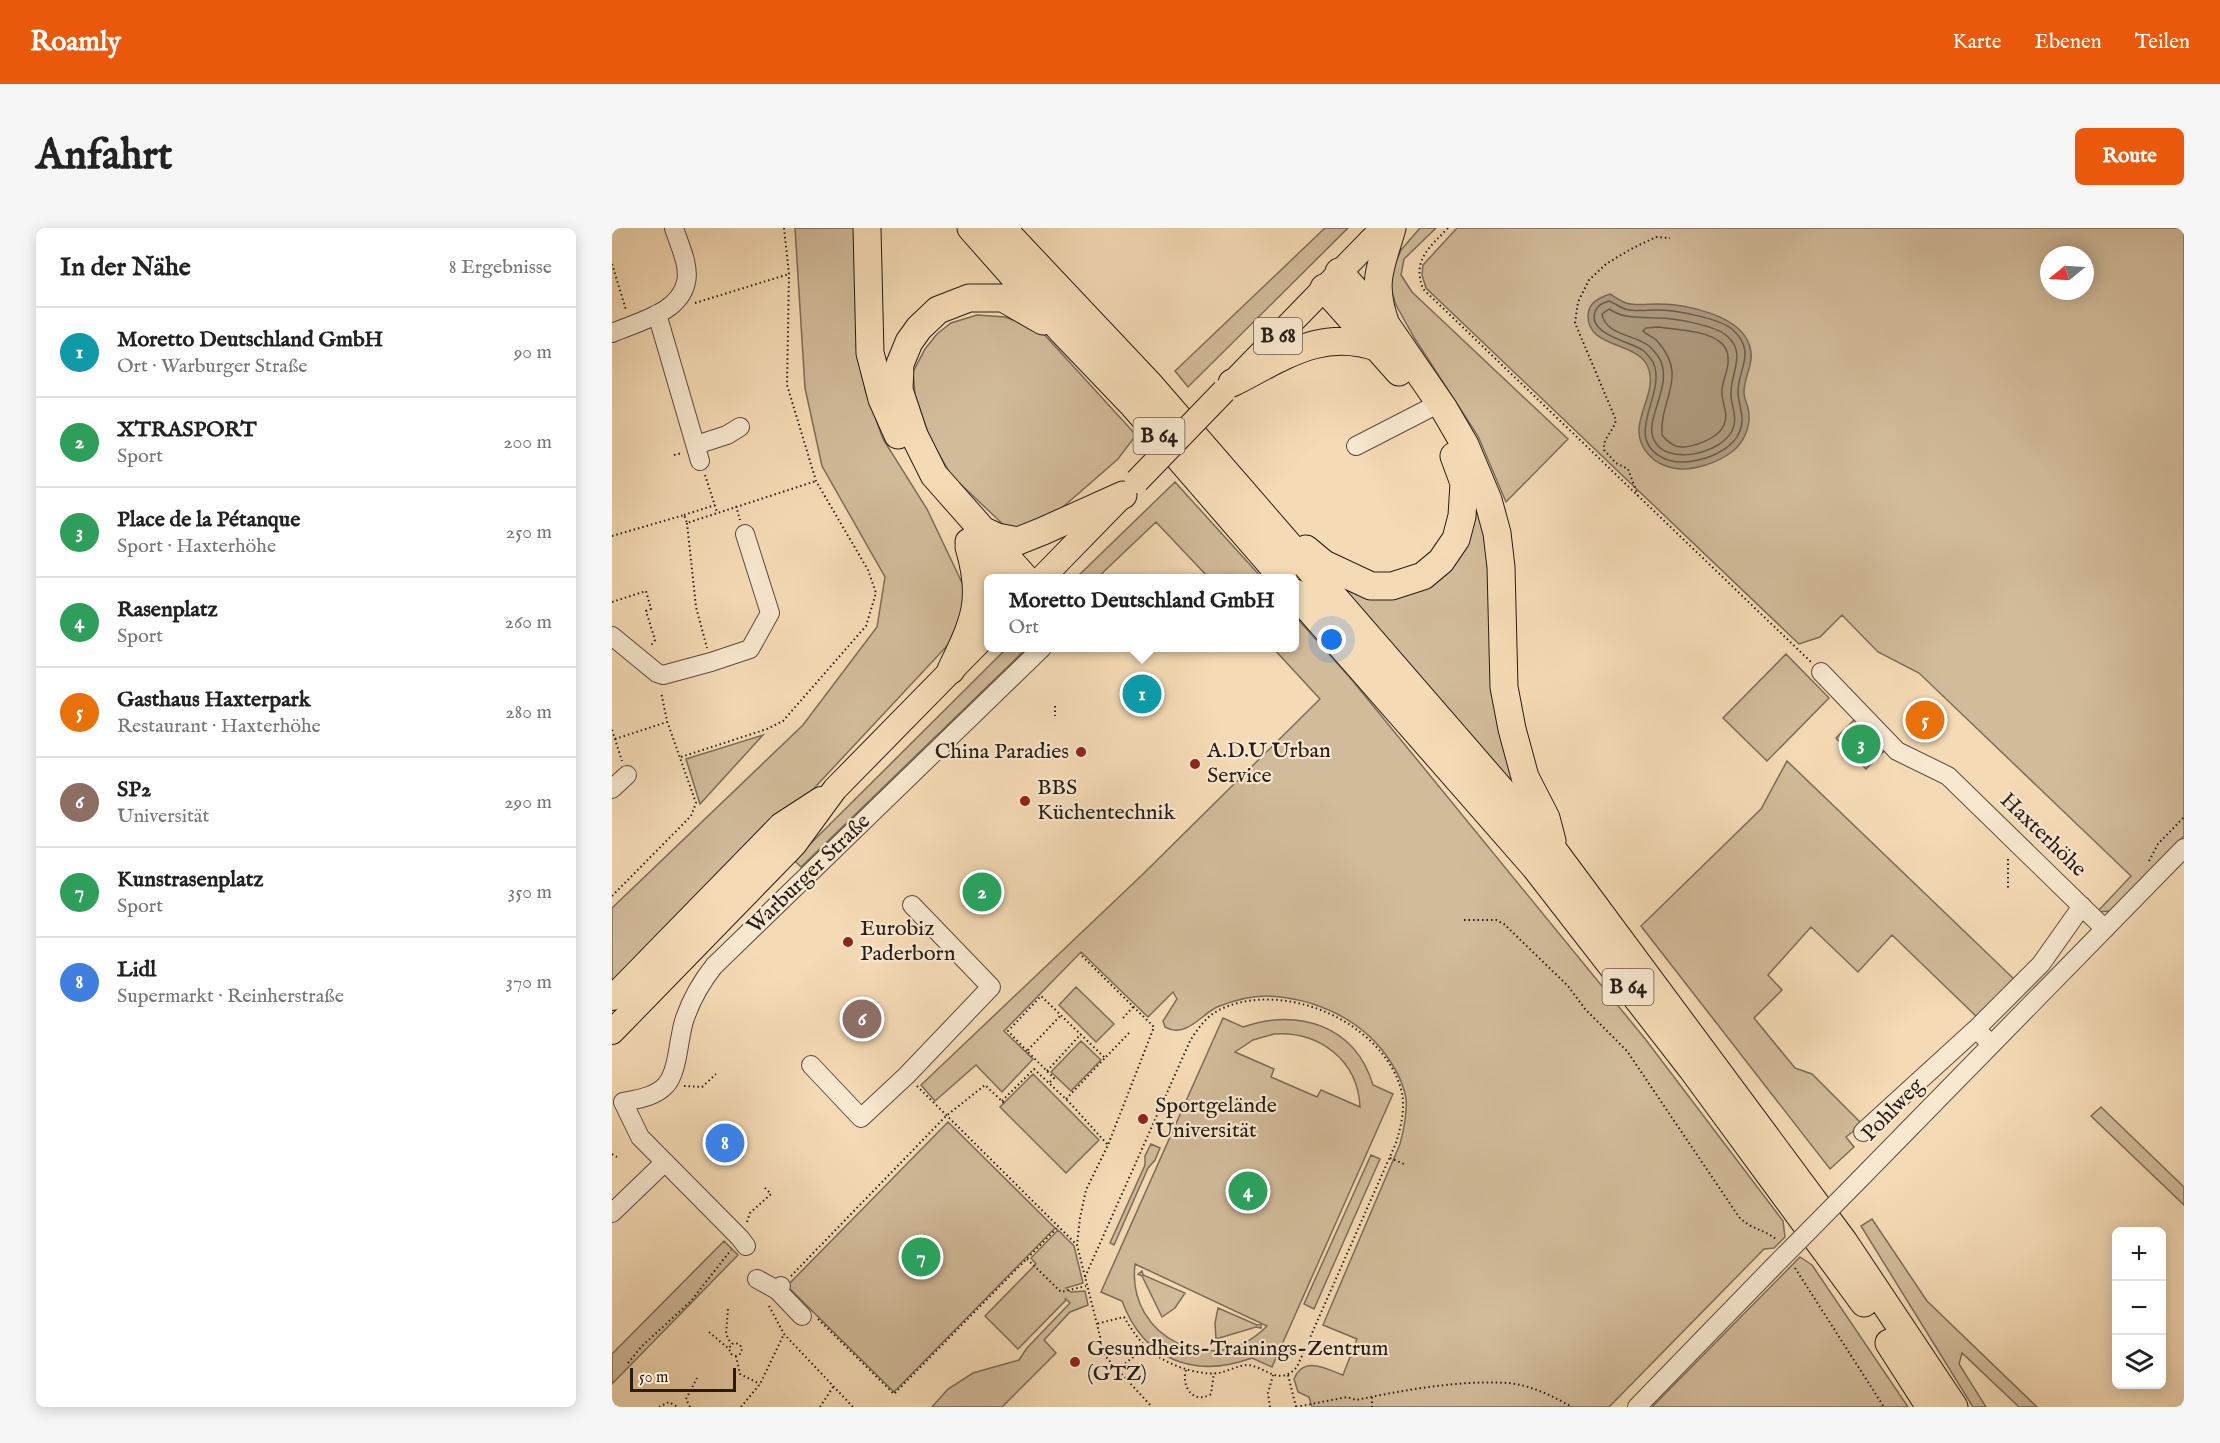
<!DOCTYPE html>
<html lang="de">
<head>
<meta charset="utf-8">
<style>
	body { margin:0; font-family:"IM FELL English",serif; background:#f6f6f6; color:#222 }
	.controls { position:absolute; right:18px; bottom:18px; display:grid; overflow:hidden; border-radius:9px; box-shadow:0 3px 15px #0003 }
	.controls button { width:54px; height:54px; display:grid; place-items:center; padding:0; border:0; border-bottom:2px solid #e0e0e0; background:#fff; color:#222; font:30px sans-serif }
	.compass { position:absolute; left:1428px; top:18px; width:54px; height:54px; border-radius:50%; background:#fff; box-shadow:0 3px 15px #0003; rotate:252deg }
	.scale { position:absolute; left:18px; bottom:15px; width:106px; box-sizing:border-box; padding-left:6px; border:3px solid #271c16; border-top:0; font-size:16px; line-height:21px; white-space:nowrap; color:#271c16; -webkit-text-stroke:4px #f8e8cf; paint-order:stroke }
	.you { position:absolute; left:720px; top:412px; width:21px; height:21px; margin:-15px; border:4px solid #fff; border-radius:50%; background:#1a73e8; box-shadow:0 0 0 9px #1a73e833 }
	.badge { display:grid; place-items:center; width:39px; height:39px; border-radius:50%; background:#ea580c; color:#fff; font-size:20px; font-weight:700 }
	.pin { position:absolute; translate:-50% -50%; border:3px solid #fff; box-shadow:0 2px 6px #0006 }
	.popup { position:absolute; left:372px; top:346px; width:315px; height:78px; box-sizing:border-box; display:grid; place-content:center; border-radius:9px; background:#fff; filter:drop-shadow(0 2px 4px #0005); font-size:20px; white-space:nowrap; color:#767676 }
	.popup b { font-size:22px; color:#222 }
	.popup::after { content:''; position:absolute; left:50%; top:100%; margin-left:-12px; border:12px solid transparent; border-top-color:#fff }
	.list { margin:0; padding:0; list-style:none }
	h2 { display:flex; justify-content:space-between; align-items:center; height:78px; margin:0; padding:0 24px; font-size:26px }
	h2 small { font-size:20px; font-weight:400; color:#767676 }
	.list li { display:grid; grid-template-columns:39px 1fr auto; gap:18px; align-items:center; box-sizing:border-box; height:90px; padding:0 24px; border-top:2px solid #e0e0e0 }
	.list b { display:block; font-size:22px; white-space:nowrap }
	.list p { margin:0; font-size:20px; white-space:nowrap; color:#767676 }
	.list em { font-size:20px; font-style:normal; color:#767676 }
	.icon { flex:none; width:33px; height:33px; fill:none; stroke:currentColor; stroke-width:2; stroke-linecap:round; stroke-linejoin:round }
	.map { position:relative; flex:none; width:1572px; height:1179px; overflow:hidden; border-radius:9px }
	header { display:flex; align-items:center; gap:36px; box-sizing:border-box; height:84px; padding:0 30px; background:#ea580c; color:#fff }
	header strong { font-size:28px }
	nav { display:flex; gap:33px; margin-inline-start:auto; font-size:21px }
	.intro { display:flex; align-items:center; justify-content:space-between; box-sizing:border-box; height:144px; padding:0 36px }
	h1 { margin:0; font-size:42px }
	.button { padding:15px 27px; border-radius:9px; background:#ea580c; color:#fff; font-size:21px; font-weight:700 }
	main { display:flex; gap:36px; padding:0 36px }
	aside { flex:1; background:#fff; border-radius:9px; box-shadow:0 3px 15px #0003 }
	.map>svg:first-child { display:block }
	.green { fill:#d2bb9a; stroke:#7c6c58; stroke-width:1.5; fill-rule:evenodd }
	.water { fill:#af9a7f; stroke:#796855; stroke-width:1.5 }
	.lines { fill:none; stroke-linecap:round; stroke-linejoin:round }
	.shore { stroke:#6b5b4a; stroke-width:1.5 }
	.minor-casing { stroke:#5a4c3e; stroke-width:20 }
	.major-casing { stroke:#271c16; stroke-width:26 }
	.highway-casing { stroke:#271c16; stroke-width:29 }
	.path { stroke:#271c16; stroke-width:2; stroke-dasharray:1.5 3; stroke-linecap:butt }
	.minor { stroke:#f8e8cf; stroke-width:18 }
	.major { stroke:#f5dbb5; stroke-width:24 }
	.highway { stroke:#f5dbb5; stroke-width:27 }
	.minor-bridge-casing { stroke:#5a4c3e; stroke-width:20; stroke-linecap:butt }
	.major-bridge-casing { stroke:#271c16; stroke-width:26; stroke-linecap:butt }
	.minor-bridge { stroke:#f8e8cf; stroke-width:18 }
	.major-bridge { stroke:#f5dbb5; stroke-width:24 }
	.poi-dot { fill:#8f2418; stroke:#f8e8cf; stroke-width:2 }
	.labels { text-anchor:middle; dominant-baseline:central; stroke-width:4.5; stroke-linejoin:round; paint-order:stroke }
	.shield { fill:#f8e8cf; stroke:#66594e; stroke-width:1.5 }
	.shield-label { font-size:21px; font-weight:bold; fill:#271c16 }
	.poi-label { font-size:22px; fill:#271c16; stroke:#f8e8cf; text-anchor:start }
	.street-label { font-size:22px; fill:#271c16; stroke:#f8e8cf }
</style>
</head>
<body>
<header>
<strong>Roamly</strong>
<nav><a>Karte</a><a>Ebenen</a><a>Teilen</a></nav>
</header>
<div class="intro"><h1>Anfahrt</h1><a class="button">Route</a></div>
<main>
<aside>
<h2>In der Nähe<small>8 Ergebnisse</small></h2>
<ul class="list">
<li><span class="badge" style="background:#0f9aa8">1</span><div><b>Moretto Deutschland GmbH</b><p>Ort · Warburger Straße</p></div><em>90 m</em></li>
<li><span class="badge" style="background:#2e9e5b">2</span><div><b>XTRASPORT</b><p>Sport</p></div><em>200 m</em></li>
<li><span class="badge" style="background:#2e9e5b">3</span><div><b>Place de la Pétanque</b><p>Sport · Haxterhöhe</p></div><em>250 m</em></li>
<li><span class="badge" style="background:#2e9e5b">4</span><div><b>Rasenplatz</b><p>Sport</p></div><em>260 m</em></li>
<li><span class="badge" style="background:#e8710a">5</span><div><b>Gasthaus Haxterpark</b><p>Restaurant · Haxterhöhe</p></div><em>280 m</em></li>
<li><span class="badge" style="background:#8d6e63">6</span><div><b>SP2</b><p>Universität</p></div><em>290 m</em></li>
<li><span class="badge" style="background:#2e9e5b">7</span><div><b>Kunstrasenplatz</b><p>Sport</p></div><em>350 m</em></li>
<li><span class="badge" style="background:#3f7fe0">8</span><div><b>Lidl</b><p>Supermarkt · Reinherstraße</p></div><em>370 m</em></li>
</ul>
</aside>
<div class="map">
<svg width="1572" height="1179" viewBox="0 0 1572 1179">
	<rect width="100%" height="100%" fill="#f5dbb5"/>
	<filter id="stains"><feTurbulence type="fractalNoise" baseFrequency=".00333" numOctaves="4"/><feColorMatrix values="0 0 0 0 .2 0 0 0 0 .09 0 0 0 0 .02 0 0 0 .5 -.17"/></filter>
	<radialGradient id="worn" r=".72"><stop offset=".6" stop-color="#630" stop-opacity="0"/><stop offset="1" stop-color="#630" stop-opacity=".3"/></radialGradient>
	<path class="green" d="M183 0H243L244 89 253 161 271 211 315 281 352 359 348 404 178 586 0 754V680L191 497 265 399 273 349 210 238 193 160Z
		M713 0H736L576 159 563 143Z
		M808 0H824L792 31 789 47 800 64 956 211 894 274 866 208 803 111 784 77 779 61V46L789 22Z
		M845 0H1572V608L1499 683 1485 684 1519 648 1307 445 1266 424 1230 387 1208 409 1187 416 814 60 810 47 811 37ZM1437 27H1473V63H1437Z
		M365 87 393 89 429 103 524 207 506 231 444 285 397 302 339 247 318 211 303 166 301 144 313 121 325 106 339 95Z
		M563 254 650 350H597L544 294 485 350H464Z
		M858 256 870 284 921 590 719 351 811 354Z
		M683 388 740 452 1034 812 1171 993 1173 1009 1162 1020 1152 1021 997 1179H700L697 1169 686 1164 682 1151C692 1127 714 1141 731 1147L745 1111 711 1097 788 916C792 901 795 887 794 871 792 857 786 845 778 833 752 792 702 769 654 768 638 768 620 773 605 779 589 787 573 811 553 799L551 793 565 771 561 764 536 789 469 724 392 803 421 831 390 864 364 837 323 873 309 857 530 647 708 471 661 420H683Z
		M395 420H415L189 639 182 632Z
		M1174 426 1217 470 1155 533 1111 490Z
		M1244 490 1274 521 1254 541 1224 510Z
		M151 507 88 576 74 531Z
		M1175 533 1403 752 1367 791 1280 707 1246 744 1199 699 1156 747 1170 762 1142 790 1183 840 1200 846 1250 896 1234 909 1242 919 1218 941 1029 698 1149 581Z
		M464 759 502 796 484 814 447 777Z
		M611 790 631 799C686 780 743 797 761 857L781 866 660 1139 640 1130C582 1151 532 1132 510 1073L489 1064ZM662 806C707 803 746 832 748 879L709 862 705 869 659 849 662 841 623 824 641 812ZM523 1036 655 1098C603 1152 514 1111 523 1036Z
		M469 813 489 832 459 863 439 844Z
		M421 846 487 912 454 945 388 879Z
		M1489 879 1572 959V977L1479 888Z
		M336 894 443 1000 282 1164 175 1058Z
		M539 916 548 920 543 932 536 940 502 1017 498 1015 533 937V928Z
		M759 927 768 931 702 1081 692 1076Z
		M1260 991 1315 1073 1425 1179H1407L1350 1125 1347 1136 1374 1179H1361L1249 998Z
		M446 1002 462 1018 471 1055 454 1060 459 1064 473 1063 476 1077 458 1084 432 1112 444 1125 390 1179H320L336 1161 361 1145 407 1132 415 1120 458 1075 453 1070 454 1072 406 1121 373 1088 424 1036 419 1030Z
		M112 1013 126 1027 0 1156V1126Z
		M1188 1029 1200 1037 1296 1179H1040Z
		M530 1043 531 1047 573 1065 563 1080 550 1089 530 1048 526 1046Z
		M606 1080 645 1097 649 1096V1100L644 1099 604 1111 603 1095Z"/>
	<path class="water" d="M998 66C1003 69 1008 73 1014 75 1024 78 1035 76 1046 76 1073 76 1127 87 1137 116 1144 135 1132 146 1132 164 1132 172 1137 179 1137 187 1138 200 1131 215 1121 223 1106 235 1079 244 1061 240 1052 238 1043 234 1037 227 1009 197 1050 167 1035 137 1024 114 975 120 976 87 977 74 987 70 998 66Z"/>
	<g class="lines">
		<path class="shore" d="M997 73C1002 75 1008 79 1013 81 1024 84 1035 82 1045 82 1063 82 1106 90 1120 101 1146 124 1125 142 1126 165 1127 180 1134 191 1127 205 1117 228 1072 241 1051 230 1009 208 1056 166 1041 134 1039 131 1035 126 1032 123 1021 114 975 107 983 84 985 77 991 75 997 73Z
			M997 81C1002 84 1008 87 1014 88 1025 90 1034 89 1045 90 1062 90 1103 97 1115 108 1134 124 1120 143 1119 163 1118 177 1127 189 1120 203 1109 225 1055 239 1042 212 1031 191 1064 155 1046 128 1043 125 1040 120 1037 118 1024 107 993 107 990 86Z
			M1046 99C1065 102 1093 102 1108 114 1113 117 1116 124 1116 130 1118 141 1109 153 1110 165 1110 176 1117 186 1112 197 1107 210 1078 222 1064 218 1058 216 1054 212 1050 207 1047 172 1077 149 1046 114 1042 109 1035 107 1031 103L1034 100Z"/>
		<defs>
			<path id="minor" d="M45 86 88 233
				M0 105C25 94 68 85 74 54 78 38 67 16 62 0
				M84 217 115 207 128 199
				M744 218 816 181
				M0 408 45 445 51 447 99 434 138 421 158 385 133 306
				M1209 444 1285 523 1336 548 1493 701
				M0 561 15 547
				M1364 801 1429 736 1470 678
				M199 837 249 890 295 847 379 759 300 677
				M11 874C26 871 43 869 54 857 67 842 66 809 73 790 79 773 90 753 102 738L430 420
				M11 874 28 909 128 1010 134 1018
				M1251 904 1364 801 1379 816
				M1247 952 1572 620
				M0 985 53 934
				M145 1051 165 1062 169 1058
				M165 1062 190 1088
				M1025 1179 1161 1039"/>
			<path id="major" d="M627 148 771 0
				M430 350 508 270
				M0 770 169 597 209 571
				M0 804 182 617 223 561 377 404"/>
			<path id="highway" d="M255 0 258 125 270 171 286 207
				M359 0 451 104 521 177 671 350
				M390 0 538 157 942 623 1232 1014 1342 1179
				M727 44 775 98 832 181 853 217 876 272 885 305 889 339 892 459 900 501 913 549 934 590 940 613
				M712 60 787 144
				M773 94C759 53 769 39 780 0
				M620 155C670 130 710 99 767 120
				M370 302 385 309 406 313 431 303 511 267
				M357 314 387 350
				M694 321 712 336 759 358H780L811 348 829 333 844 311 850 288 852 255 842 228
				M413 350 322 247 302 207 287 162 288 136 297 114 307 100 326 82 357 70H391L431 93
				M683 365 923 639 1080 841 1252 1075
				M339 442C362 394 373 373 357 319
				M1277 1115 1318 1179"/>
		</defs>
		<use href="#minor" class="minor-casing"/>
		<use href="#major" class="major-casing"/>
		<use href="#highway" class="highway-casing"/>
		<path class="path" d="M836 0C817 20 800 32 811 61L1199 434
			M0 36 14 82
			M83 75 177 46
			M62 227 70 225
			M93 247 105 284
			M1026 268 1016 241 1004 235 992 222C991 208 1001 205 1004 192L963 95 966 74 977 52 994 36 1019 21 1044 9 1058 10
			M124 278 128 292
			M72 287 103 277
			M75 295 84 379 95 420
			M0 308 72 287 75 295 204 253
			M0 374 34 363 39 381 34 383 43 412 38 419
			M443 478V488
			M0 502 10 533
			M3 511 55 494
			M69 529 155 501 171 493 254 398 264 365 256 342 204 253 175 157 177 46 172 0
			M1396 631V661
			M1537 633 1546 616 1572 589
			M0 668 79 588 84 575 55 493 49 464
			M852 692H884L892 696 956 758 973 781 1015 823 1127 989C1140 1002 1154 1002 1165 1012
			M470 728 542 799 496 917 474 962 468 990 465 1017 493 1128 540 1179
			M511 790 523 777
			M415 823 396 803 429 768 493 830 519 803
			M435 843 469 806
			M438 854 442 850 415 823 449 787
			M72 858 90 859 104 846
			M305 858 465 1017
			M454 871 493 830
			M390 873 422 841 457 874 496 917
			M0 926 5 929
			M778 930 792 936 793 934
			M135 994 138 985 159 966 151 958
			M415 1031 449 1064 474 1058
			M1183 1040 1272 1179
			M179 1048 334 888 373 857 392 875
			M473 1049 578 813C585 802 593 790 605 783 668 750 769 792 789 861 794 879 789 898 784 915L685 1139C666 1160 653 1137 634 1137 625 1138 616 1143 607 1145 584 1148 550 1135 534 1119 525 1110 518 1099 512 1089L484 1096
			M157 1078 172 1106 241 1179
			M116 1081 114 1106 119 1116
			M206 1091 282 1166 446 999
			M97 1104 117 1121 119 1126 124 1128 128 1126 130 1121 128 1117 124 1115 119 1116 117 1121
			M124 1128 128 1146 148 1156
			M16 1135 29 1119 79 1073 119 1022
			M506 1141 534 1119
			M574 1142C569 1159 582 1177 599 1166L602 1145
			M676 1147 684 1179
			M760 1169V1179
			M47 1179 57 1174 66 1179
			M78 1179 74 1171 85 1150
			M129 1179 148 1156 172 1106
			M208 1179 221 1159
			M658 1179 656 1165 661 1147
			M684 1179 735 1169 744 1172C792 1162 847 1152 896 1155 918 1157 941 1168 960 1179"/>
		<use href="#minor" class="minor"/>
		<use href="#major" class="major"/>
		<use href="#highway" class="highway"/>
		<defs>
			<path id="minor-bridge" d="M1161 1039 1247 952"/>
			<path id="major-bridge" d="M525 253 612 163"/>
		</defs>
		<use href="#minor-bridge" class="minor-bridge-casing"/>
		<use href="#major-bridge" class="major-bridge-casing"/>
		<use href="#minor-bridge" class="minor-bridge"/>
		<use href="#major-bridge" class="major-bridge"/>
	</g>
	<g class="poi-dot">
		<circle cx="469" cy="524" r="6"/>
		<circle cx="583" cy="536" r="6"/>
		<circle cx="413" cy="573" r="6"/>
		<circle cx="236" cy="714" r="6"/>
		<circle cx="531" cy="891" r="6"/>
		<circle cx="463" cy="1134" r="6"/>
	</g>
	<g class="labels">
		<g class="shield">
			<rect x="642" y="90" width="48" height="36" rx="4.5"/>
			<rect x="521.5" y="190" width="51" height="36" rx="4.5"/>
			<rect x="990.5" y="741" width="51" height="36" rx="4.5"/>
		</g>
		<g class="shield-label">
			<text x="666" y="108">B 68</text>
			<text x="547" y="208">B 64</text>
			<text x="1016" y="759">B 64</text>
		</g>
		<g class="poi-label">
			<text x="595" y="523">A.D.U Urban<tspan x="595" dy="25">Service</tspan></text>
			<text x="457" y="524" text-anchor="end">China Paradies</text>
			<text x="425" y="560">BBS<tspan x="425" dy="25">Küchentechnik</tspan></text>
			<text x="248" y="701">Eurobiz<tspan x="248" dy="25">Paderborn</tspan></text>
			<text x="543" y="878">Sportgelände<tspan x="543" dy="25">Universität</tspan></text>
			<text x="475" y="1121">Gesundheits-Trainings-Zentrum<tspan x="475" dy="25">(GTZ)</tspan></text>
		</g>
		<g class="street-label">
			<text transform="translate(1431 607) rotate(44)">Haxterhöhe</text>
			<text transform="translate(197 646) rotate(-44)">Warburger Straße</text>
			<text transform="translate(1281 882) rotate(-46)">Pohlweg</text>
		</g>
	</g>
	<rect width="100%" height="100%" filter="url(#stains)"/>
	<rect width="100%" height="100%" fill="url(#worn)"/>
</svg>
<div class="controls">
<button>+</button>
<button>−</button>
<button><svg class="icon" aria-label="layers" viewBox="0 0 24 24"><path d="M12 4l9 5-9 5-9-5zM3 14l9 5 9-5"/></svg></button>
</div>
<svg class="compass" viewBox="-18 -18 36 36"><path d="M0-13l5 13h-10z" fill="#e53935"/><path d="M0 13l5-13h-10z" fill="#767676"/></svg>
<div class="scale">50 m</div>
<div class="you"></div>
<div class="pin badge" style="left:530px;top:466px;background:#0f9aa8">1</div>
<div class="popup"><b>Moretto Deutschland GmbH</b>Ort</div>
<div class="pin badge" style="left:370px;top:664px;background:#2e9e5b">2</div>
<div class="pin badge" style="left:1249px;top:516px;background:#2e9e5b">3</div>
<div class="pin badge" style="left:636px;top:963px;background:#2e9e5b">4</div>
<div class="pin badge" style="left:1313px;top:492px;background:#e8710a">5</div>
<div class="pin badge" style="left:250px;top:791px;background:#8d6e63">6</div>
<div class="pin badge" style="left:309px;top:1029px;background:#2e9e5b">7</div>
<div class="pin badge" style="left:113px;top:915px;background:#3f7fe0">8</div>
</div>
</main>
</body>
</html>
